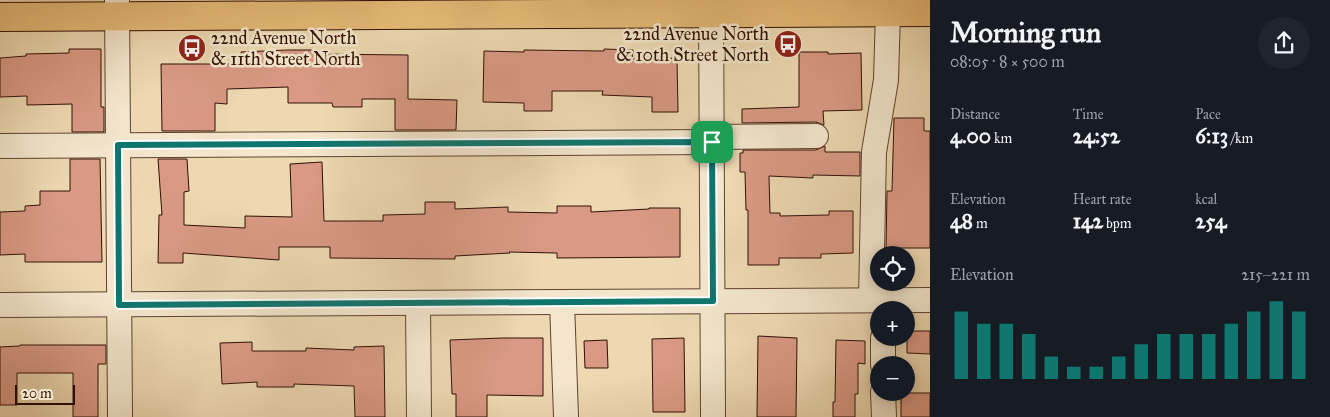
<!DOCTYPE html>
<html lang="en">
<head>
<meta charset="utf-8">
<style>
  body { margin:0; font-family:"IM FELL Great Primer",serif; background:#20242c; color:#f1f3f6; height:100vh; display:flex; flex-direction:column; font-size:19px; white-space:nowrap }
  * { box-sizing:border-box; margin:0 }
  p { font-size:16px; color:#9ea1a6 }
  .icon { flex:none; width:28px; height:28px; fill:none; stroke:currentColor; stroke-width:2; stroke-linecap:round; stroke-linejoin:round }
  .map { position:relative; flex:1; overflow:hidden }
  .side { display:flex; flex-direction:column; background:#171b24; width:400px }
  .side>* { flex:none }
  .tools { position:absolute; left:870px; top:246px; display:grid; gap:10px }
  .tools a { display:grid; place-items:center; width:45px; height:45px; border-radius:50%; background:#171b24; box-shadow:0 2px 12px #0003; font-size:25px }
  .scale { position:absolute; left:15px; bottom:12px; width:60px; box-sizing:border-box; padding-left:5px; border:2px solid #311004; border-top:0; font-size:14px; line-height:18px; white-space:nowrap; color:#311004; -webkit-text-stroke:4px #f3e6cc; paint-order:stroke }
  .pin { position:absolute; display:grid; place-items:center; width:42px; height:42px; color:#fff; margin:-21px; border-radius:10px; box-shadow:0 2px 8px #0006 }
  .round { display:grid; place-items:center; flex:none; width:52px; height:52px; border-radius:26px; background:#20242c }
  .overview { display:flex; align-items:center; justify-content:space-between; height:85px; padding:0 20px }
  h1 { font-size:28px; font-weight:700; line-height:38px }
  .metrics { display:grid; grid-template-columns:repeat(3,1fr); gap:8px; height:85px; padding:5px 20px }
  .metrics div { display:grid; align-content:center }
  .metrics b { font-size:21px; font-weight:700 }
  .metrics small { font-size:14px; font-weight:400 }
  .metrics p { font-size:14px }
  .chart { height:140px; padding:10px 20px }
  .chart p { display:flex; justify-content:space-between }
  .chart svg { width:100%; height:90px; margin-top:5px; stroke:#0f766e; stroke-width:6 }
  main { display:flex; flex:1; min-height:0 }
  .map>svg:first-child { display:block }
</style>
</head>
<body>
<main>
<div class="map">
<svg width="930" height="417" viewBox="0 0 930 417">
  <rect width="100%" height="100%" fill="#edd8b1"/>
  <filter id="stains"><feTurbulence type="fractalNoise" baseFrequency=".004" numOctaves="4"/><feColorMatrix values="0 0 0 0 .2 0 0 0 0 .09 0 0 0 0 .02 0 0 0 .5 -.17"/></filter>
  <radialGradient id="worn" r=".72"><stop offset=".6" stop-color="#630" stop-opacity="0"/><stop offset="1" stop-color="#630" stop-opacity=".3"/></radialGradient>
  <g fill="#d99984" stroke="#311004">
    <polygon points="69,49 101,49 101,107 104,107 104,132 72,132 72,104 27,105 27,96 0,97 0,58 26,56 26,54 69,53"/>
    <polygon points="604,49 633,50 632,59 677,58 678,112 652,112 652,97 602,95 603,91 552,91 552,111 524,111 524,103 483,102 484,51 524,52 524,50 604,51"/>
    <polygon points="288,50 315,50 315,54 408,55 408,99 457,100 456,130 395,130 395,99 362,99 362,107 333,107 332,103 288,103 288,87 227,89 227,104 215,103 215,131 162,131 161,64 242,64 241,52"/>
    <polygon points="799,52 828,52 828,54 861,53 862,110 823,111 824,125 816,122 742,123 742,109 799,107"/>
    <polygon points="894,118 924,118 924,131 930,131 930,248 886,248 887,191 892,191"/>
    <polygon points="825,146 825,152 860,152 860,176 813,175 813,178 769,176 770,213 780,213 780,216 829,215 829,211 853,211 853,253 821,254 821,258 779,258 779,265 748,265 748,210 746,210 745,172 740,172 740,153 743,153 743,150 816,150"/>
    <polygon points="70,159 100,159 102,262 25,262 25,254 0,255 0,212 25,211 25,206 40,205 40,191 70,191"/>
    <polygon points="158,159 187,159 189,191 184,192 184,225 245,228 245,216 292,217 290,164 322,162 324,221 383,221 383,215 425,214 425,202 455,202 455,209 508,207 508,212 557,213 557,206 591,206 591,212 649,209 649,208 680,208 680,257 557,258 557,253 509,252 510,253 455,256 455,259 330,258 330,247 279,247 279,260 183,253 183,263 158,263 159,215 162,215"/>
    <polygon points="907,331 930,331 930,354 907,353"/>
    <polygon points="758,336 797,338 796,417 757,417"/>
    <polygon points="502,338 543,338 543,396 487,395 487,417 456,417 456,394 452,394 450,340"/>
    <polygon points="684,338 685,412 653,412 652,339"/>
    <polygon points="607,340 608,368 585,368 584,341"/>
    <polygon points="836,340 865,341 865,364 858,363 858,394 855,394 855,417 833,417 833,402 835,402"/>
    <polygon points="252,342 252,351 306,351 306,348 354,350 354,347 384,346 385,417 355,417 354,386 294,384 294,387 257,387 257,382 222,384 220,343"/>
    <polygon points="20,345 106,345 106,364 98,364 98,417 73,417 73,373 17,373 17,405 0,405 0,347 20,346"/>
    <rect x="901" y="393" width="29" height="24"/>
  </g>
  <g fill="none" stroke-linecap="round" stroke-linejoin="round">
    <defs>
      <g id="minor">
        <polyline points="117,0 120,417"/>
        <polyline points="711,0 713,417"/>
        <polyline points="712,137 816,136"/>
        <polyline points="0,146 712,142"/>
        <polyline points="871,300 874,152 886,80 888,12"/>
        <polyline points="562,302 566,417"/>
        <polyline points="418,303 419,417"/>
        <polyline points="0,305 930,300"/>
        <polyline points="883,338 883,365"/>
        <polyline points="883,392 884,417"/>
      </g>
      <polyline id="major" points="0,17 930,12"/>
    </defs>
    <use href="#minor" stroke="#60422f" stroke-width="26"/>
    <use href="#major" stroke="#311004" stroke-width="30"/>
    <use href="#minor" stroke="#f3e6cc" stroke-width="24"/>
    <use href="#major" stroke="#e6bc78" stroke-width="28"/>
  </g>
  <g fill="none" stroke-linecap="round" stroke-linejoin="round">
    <defs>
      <polygon id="route" points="712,142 713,301 119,305 118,145"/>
    </defs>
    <use href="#route" stroke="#fff" stroke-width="10"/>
    <use href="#route" stroke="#0f766e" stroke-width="6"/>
  </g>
  <defs>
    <symbol id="bus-disc" viewBox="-11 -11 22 22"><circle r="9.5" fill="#8f2418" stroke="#f3e6cc"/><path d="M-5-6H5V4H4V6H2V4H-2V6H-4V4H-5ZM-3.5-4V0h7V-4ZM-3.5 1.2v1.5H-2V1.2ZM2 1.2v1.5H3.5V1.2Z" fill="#fff"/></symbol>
  </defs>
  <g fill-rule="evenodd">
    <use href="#bus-disc" x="772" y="28" width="32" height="32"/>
    <use href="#bus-disc" x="176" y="32" width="32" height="32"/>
  </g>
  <g text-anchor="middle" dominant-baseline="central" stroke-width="5" stroke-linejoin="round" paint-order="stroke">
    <g font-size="18" fill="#311004" stroke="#f3e6cc" text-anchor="end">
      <text x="769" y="34">22nd Avenue North<tspan x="769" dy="21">&amp; 10th Street North</tspan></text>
      <text x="211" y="38" text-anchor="start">22nd Avenue North<tspan x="211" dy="21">&amp; 11th Street North</tspan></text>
    </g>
  </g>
  <rect width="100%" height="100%" filter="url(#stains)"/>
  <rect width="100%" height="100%" fill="url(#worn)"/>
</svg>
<div class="tools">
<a><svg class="icon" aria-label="locate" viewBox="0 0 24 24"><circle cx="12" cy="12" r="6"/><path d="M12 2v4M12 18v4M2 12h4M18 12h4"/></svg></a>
<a>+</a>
<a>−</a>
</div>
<div class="scale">20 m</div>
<div class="pin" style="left:712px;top:142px;background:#1e9e55"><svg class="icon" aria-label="arrive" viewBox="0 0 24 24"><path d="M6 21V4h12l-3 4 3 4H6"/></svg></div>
</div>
<section class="side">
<div class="overview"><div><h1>Morning run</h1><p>08:05 · 8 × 500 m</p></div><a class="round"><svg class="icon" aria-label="share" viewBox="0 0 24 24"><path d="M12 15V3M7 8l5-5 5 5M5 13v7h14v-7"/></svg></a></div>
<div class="metrics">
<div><p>Distance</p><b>4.00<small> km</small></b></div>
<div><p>Time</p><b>24:52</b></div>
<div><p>Pace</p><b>6:13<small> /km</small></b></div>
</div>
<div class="metrics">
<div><p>Elevation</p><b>48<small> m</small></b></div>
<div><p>Heart rate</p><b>142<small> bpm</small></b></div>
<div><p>kcal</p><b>254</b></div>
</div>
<div class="chart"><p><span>Elevation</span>215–221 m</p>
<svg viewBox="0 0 160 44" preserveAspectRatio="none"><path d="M5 44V11M15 44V17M25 44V17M35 44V22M45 44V33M55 44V38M65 44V38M75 44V33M85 44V27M95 44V22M105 44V22M115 44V22M125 44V17M135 44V11M145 44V6M155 44V11"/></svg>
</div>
</section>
</main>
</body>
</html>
